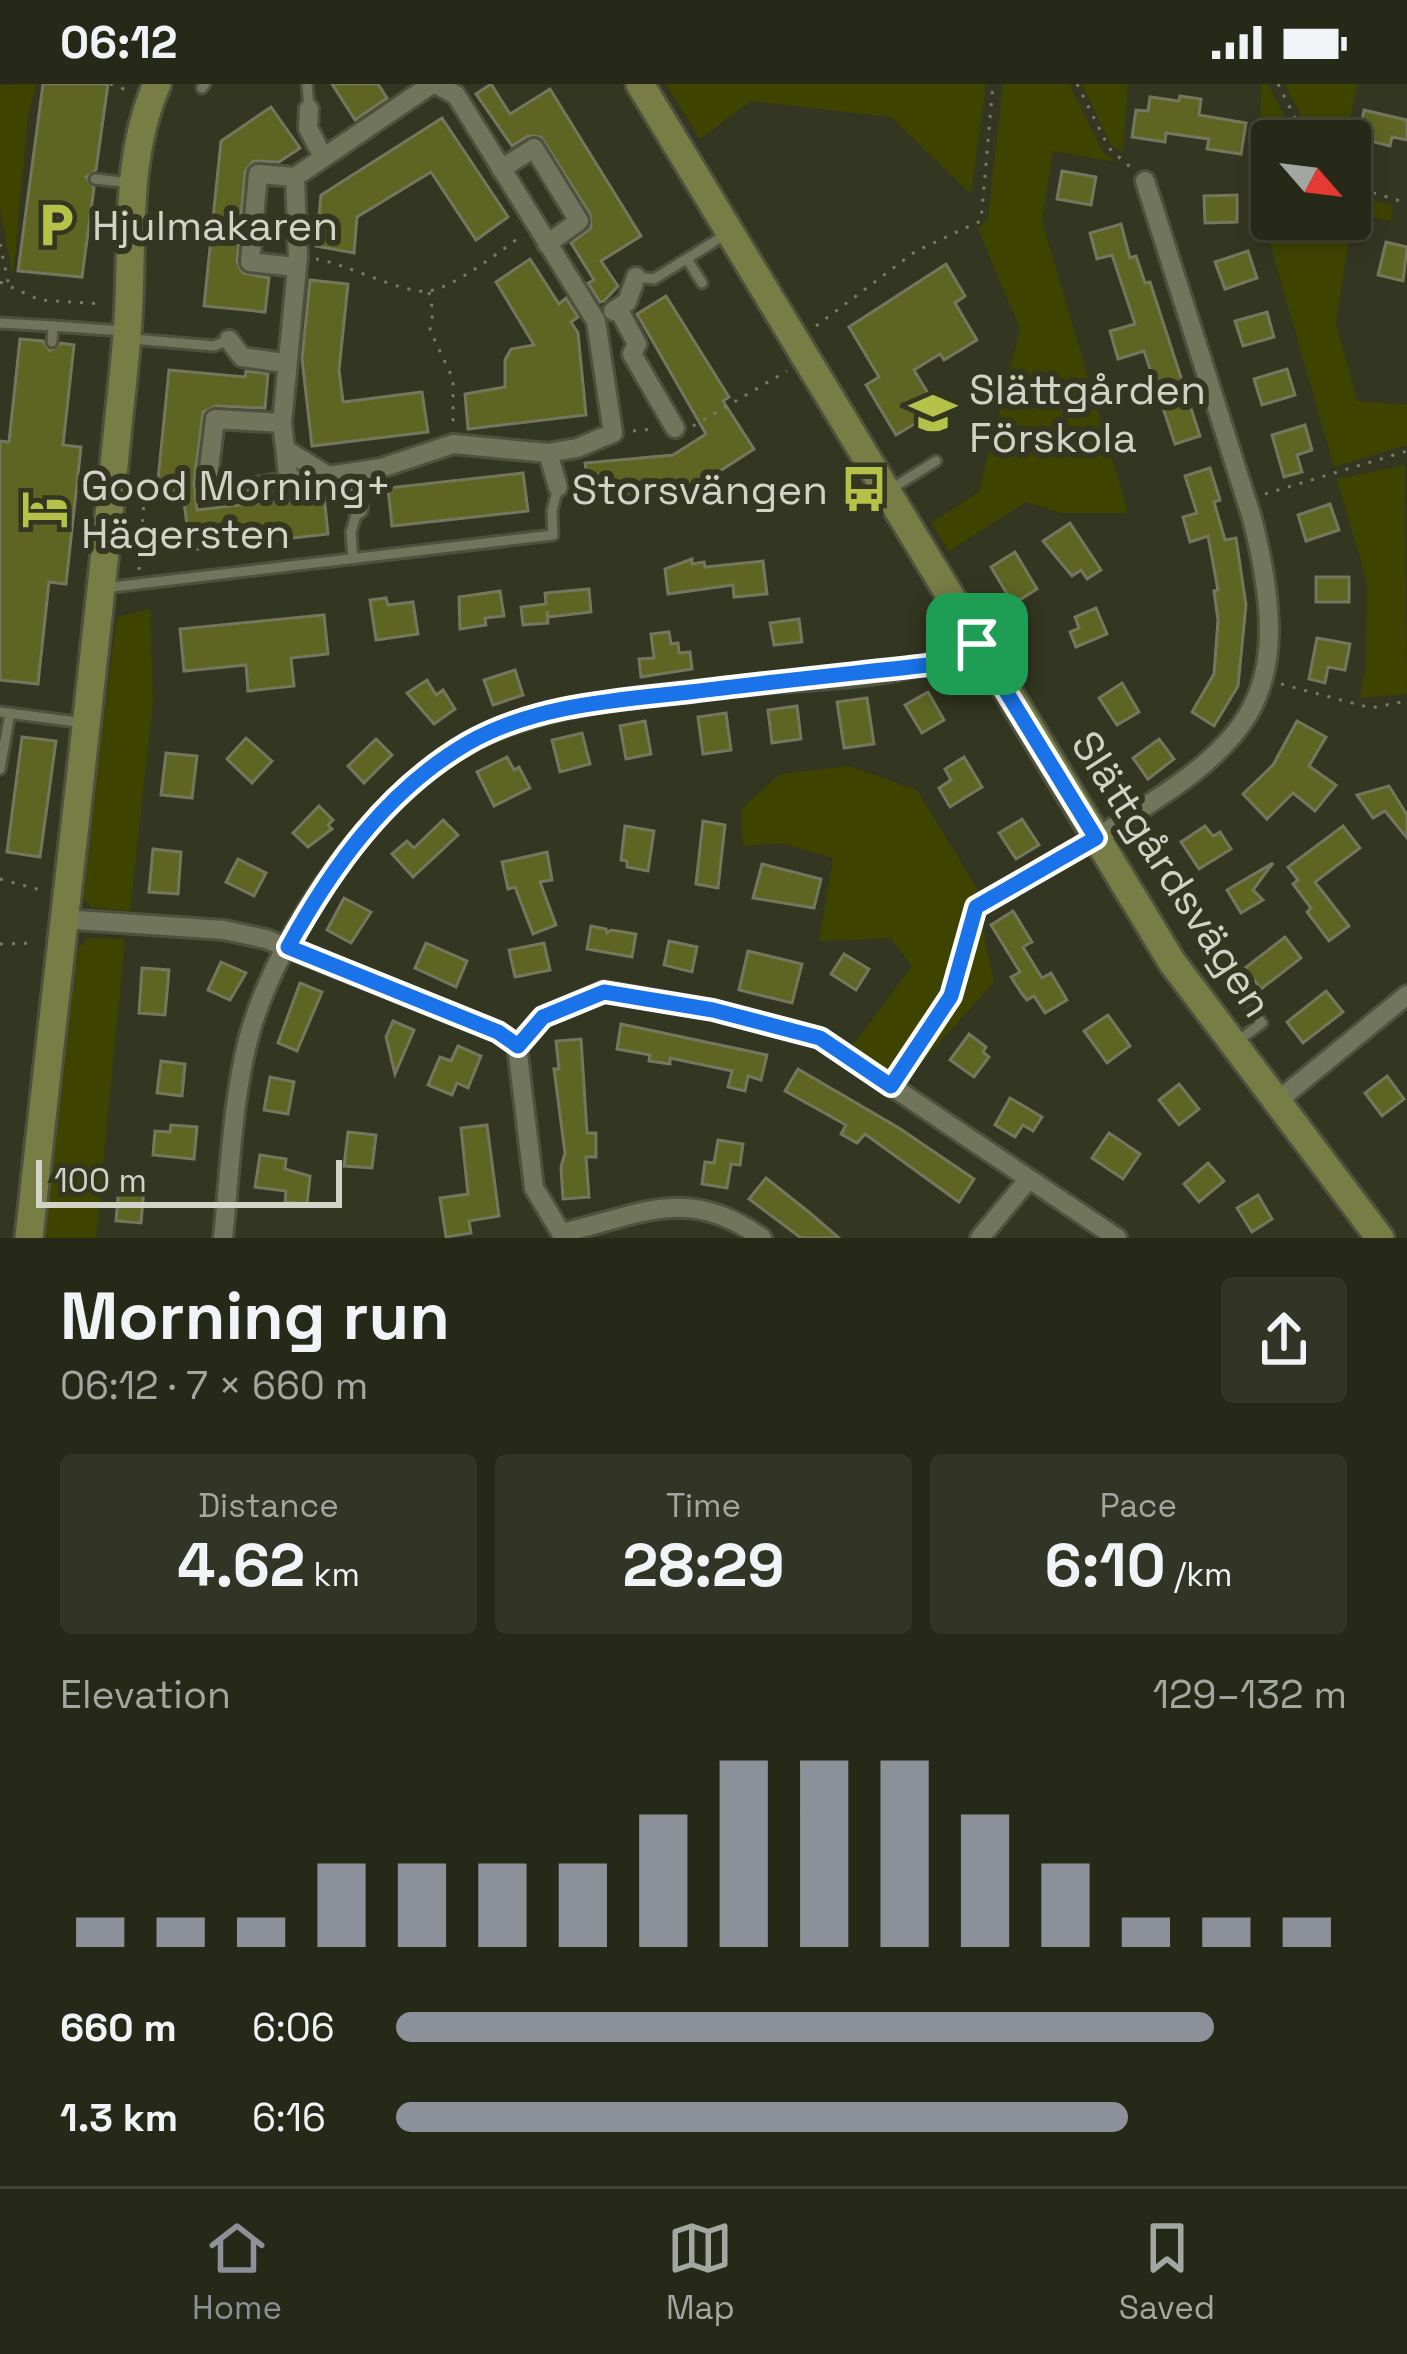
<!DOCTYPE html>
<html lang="en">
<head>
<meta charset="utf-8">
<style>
  body { margin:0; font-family:"Space Grotesk",sans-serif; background:#323425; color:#f1f3f6; height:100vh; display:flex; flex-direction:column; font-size:45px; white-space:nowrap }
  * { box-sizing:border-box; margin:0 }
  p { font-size:39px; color:#a4a6a2 }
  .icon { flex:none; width:66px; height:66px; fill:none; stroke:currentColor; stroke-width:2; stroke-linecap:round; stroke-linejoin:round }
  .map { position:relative; height:1154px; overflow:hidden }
  .side { display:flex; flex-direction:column; background:#262818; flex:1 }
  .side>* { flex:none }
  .needle { width:78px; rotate:118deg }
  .buttons { position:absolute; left:1251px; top:36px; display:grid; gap:24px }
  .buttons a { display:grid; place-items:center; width:120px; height:120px; border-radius:12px; background:#262818; box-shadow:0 6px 18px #0003,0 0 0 3px #424437; font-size:60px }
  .scale { position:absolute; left:36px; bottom:30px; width:306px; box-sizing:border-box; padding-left:12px; border:6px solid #d0d3c5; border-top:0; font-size:33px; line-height:42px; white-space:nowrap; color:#d0d3c5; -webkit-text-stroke:9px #333620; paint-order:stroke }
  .pin { position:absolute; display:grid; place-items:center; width:102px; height:102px; color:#fff; margin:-51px; border-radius:24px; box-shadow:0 6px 18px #0006 }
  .round { display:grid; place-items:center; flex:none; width:126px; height:126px; border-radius:12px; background:#323425 }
  .summary { display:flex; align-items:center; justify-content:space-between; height:204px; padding:0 60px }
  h1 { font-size:66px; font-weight:700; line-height:90px }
  .figures { display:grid; grid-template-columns:repeat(3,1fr); gap:18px; height:204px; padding:12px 60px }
  .figures div { display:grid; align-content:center; border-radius:12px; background:#323425; text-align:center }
  .figures b { font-size:60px; font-weight:700 }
  .figures small { font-size:33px; font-weight:400 }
  .figures p { font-size:33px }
  .chart { height:336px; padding:24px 60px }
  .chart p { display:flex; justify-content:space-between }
  .chart svg { width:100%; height:216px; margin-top:12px; stroke:#8c9099; stroke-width:6 }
  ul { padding:0 60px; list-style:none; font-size:39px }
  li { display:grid; grid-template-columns:192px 144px 1fr; align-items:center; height:90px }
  li i { height:30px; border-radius:15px; background:#8c9099 }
  .status { display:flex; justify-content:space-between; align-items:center; height:84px; padding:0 60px; background:#262818; direction:ltr }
  .status svg { height:33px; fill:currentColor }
  .dock { display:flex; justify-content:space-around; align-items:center; height:168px; border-top:3px solid #424437; background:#262818; font-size:33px; color:#a4a6a2 }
  .dock a { display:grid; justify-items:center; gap:6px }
  .dock .selected { color:#8c9099 }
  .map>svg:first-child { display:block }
</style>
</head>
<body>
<div class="status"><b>06:12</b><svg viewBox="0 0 49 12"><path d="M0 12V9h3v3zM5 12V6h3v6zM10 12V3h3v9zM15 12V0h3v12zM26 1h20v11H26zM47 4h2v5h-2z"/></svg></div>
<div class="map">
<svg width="1407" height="1154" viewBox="0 0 1407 1154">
  <rect width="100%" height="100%" fill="#333620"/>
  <g fill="#3e4400">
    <polygon points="36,0 28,32 13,192 0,125 0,1"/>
    <polygon points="666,0 986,0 971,110 891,33 751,17 700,55"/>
    <polygon points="1003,0 1069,0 1103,68 1116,78 1053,67 1042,137 1128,429 1062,429 1026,418 949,467 931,439 979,408 1020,245 978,145 988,135"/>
    <polygon points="1082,0 1128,0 1123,68 1111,61"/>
    <polygon points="1261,0 1268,0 1297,57 1272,57 1272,135 1350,135 1350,111 1392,121 1391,137 1353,130 1336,239 1357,317 1407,321 1407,361 1334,383 1259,121"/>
    <polygon points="1285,0 1358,0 1345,57 1314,57"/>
    <polygon points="1405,381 1407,610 1360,614 1366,582 1367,498 1337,395"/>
    <polygon points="150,525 153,618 130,827 91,823 80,809 117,533"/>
    <polygon points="850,682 917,706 988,823 982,842 994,898 903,999 851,964 912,882 890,854 819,857 833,774 780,759 743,762 741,725 780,690"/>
    <polygon points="88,854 125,855 96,1154 39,1154 73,871"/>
  </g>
  <g fill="#5e6522" stroke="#73775e" stroke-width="3">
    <polygon points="43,0 108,0 96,86 86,93 94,104 82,193 18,187"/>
    <polygon points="332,0 378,0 387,14 355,36"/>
    <polygon points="491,0 510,30 550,5 641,152 601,177 618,202 604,217 600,218 588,199 594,196 571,159 591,144 590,130 541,53 528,52 512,62 476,10"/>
    <polygon points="1180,12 1201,15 1199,31 1246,39 1241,70 1207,65 1209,55 1166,49 1165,58 1132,53 1136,26 1148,27 1150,13 1179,17"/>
    <polygon points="271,23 300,64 279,78 253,77 245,88 237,178 243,189 269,194 265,228 204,222 221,57"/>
    <polygon points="1364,26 1407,36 1407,56 1392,53 1390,62 1358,54"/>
    <polygon points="442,34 508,133 476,156 431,88 357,133 354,169 316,162 321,111"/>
    <polygon points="1062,87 1096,93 1091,121 1057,115"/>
    <polygon points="1237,111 1237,138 1205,139 1204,112"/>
    <polygon points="1121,140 1130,174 1136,172 1145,199 1150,198 1200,352 1175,360 1144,267 1118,275 1110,247 1135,240 1112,171 1097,175 1090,149"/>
    <polygon points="1386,158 1407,163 1403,197 1378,191"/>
    <polygon points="1248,167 1257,194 1225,205 1215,178"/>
    <polygon points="530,175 559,220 566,214 578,233 571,238 578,249 586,331 468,345 465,310 505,303 505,276 511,265 534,261 496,198"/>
    <polygon points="946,180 965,212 955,219 977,256 944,276 940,270 914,286 938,326 896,351 866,301 879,293 849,243"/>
    <polygon points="310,196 348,200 339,286 343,318 422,308 428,348 312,362 302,275"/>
    <polygon points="666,212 729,313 723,317 754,365 689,407 591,419 585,379 673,371 706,350 637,230"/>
    <polygon points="1267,228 1274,253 1243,262 1235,237"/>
    <polygon points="20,255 43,257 50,267 61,259 74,261 63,361 81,363 66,500 49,498 38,600 0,596 0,357 9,358"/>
    <polygon points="1287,285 1295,311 1262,321 1254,295"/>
    <polygon points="169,286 245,293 246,287 268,290 265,324 216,322 203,328 194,399 197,426 324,411 328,450 190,466 183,409 157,406"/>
    <polygon points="1305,341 1312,366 1297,371 1302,388 1284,393 1272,351"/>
    <polygon points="1210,384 1220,416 1214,418 1225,456 1236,454 1246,521 1238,602 1214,642 1192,628 1214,590 1218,536 1214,507 1218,506 1208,452 1190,458 1183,433 1197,429 1185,392"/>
    <polygon points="523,389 528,427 392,442 388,404"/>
    <polygon points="1330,420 1339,446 1306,457 1298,431"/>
    <polygon points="1070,439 1101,486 1087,495 1081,486 1072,492 1043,457"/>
    <polygon points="1015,468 1037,505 1013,520 991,483"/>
    <polygon points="692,475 692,480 704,478 705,483 763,477 767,510 734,513 733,501 668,510 665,485"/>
    <rect x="1316" y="493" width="33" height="25"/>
    <polygon points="589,505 591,528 548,533 547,527 548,539 523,541 521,523 546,520 545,509"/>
    <polygon points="500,507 504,532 485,534 486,541 460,545 459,513"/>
    <polygon points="386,514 388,521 413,518 418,550 376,556 370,516"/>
    <polygon points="1096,524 1107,550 1076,563 1070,548 1079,544 1075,533"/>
    <polygon points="324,531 328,570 291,574 294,602 248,607 246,581 184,587 180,545"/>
    <polygon points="799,535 802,558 774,561 770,539"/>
    <polygon points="669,548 671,560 678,559 679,569 690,568 692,585 641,593 639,575 654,574 651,550"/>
    <polygon points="1317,554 1350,560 1345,586 1328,583 1325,599 1309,595"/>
    <polygon points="515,586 523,611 493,621 484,596"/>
    <polygon points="427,596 436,611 443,606 455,625 434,640 407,609"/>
    <polygon points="1122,599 1139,628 1117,641 1099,614"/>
    <polygon points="928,608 944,636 922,649 905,621"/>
    <polygon points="867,614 874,660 844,664 837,618"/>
    <polygon points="797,622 801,655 772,659 768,626"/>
    <polygon points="726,629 731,666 703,670 698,633"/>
    <polygon points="645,637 651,670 626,675 620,642"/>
    <polygon points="1297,637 1326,653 1309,682 1336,701 1315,727 1293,709 1267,735 1243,710 1273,681"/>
    <polygon points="582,649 590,680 560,688 552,656"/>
    <polygon points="22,653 56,657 40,773 7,768"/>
    <polygon points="246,654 272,677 252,699 227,675"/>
    <polygon points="376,655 392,671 364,699 348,682"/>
    <polygon points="1159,655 1174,675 1148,695 1133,674"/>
    <polygon points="166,669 197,672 192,714 161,711"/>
    <polygon points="507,673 514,686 519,683 530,704 494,722 477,688"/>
    <polygon points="964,673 982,703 950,723 939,704 951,696 945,685"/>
    <polygon points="1389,702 1407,731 1407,754 1385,727 1373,734 1357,711"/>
    <polygon points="319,722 333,736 328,741 332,745 308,763 293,749"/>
    <polygon points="1022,735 1039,761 1016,775 999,749"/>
    <polygon points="443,736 458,751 413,793 392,770 407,757 414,764"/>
    <polygon points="703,737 725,741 718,804 696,800"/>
    <polygon points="625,742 654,747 648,787 627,783 627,777 621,776"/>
    <polygon points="1205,742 1213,752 1220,748 1231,765 1199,785 1181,758"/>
    <polygon points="1343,742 1360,764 1315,798 1349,842 1329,857 1307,828 1311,824 1293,800 1298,796 1288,783"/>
    <polygon points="153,765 181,768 178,810 149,808"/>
    <polygon points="547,768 552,796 540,798 556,841 533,850 515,803 508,805 502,778"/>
    <polygon points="238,775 266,789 254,812 226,798"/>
    <polygon points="1273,779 1253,806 1263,816 1241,829 1227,806"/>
    <polygon points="762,780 821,795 814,824 753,814"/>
    <polygon points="344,814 371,828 351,859 327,846"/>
    <polygon points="1013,827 1032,858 1023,863 1042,894 1051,889 1067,916 1045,929 1034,912 1027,916 1022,910 1011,893 1020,888 991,841"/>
    <polygon points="591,842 606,845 607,849 611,846 636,850 632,873 587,865"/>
    <polygon points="1285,853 1301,874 1261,905 1245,884"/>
    <polygon points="669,857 697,863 692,888 664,881"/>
    <polygon points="426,859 467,877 456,903 415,884"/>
    <polygon points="544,859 550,886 515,893 509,866"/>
    <polygon points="748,867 802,880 792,919 739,906"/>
    <polygon points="844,870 869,885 856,906 831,890"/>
    <polygon points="221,878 246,889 230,916 208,906"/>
    <polygon points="142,884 169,886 165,931 139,929"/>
    <polygon points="300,899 322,908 297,967 278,959"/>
    <polygon points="1326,907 1343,928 1303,959 1287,938"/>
    <polygon points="1108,931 1130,962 1107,979 1084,947"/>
    <polygon points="393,937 414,946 395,990 386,953"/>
    <polygon points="621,940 767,971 761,996 748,992 745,1007 728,1003 732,987 670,974 670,980 649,977 650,971 617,965"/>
    <polygon points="969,950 986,963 983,968 989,973 974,993 950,976"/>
    <polygon points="581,955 587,1049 596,1049 596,1073 586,1073 589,1113 563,1115 561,1083 565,1069 554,985 559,985 556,957"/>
    <polygon points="458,962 481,972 468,1004 457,999 452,1011 428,1001 440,973 451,977"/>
    <polygon points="161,977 185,980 182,1012 157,1009"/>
    <polygon points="798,985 899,1044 974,1095 959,1118 865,1050 857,1059 841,1050 846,1041 785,1007"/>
    <polygon points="1387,992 1404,1015 1382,1032 1365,1009"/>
    <polygon points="270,993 294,998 288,1030 264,1026"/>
    <polygon points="1179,1000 1199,1025 1179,1041 1159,1016"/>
    <polygon points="1010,1014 1042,1033 1033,1047 1023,1041 1015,1053 995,1041"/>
    <polygon points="171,1041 197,1043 194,1075 153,1071 155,1047 170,1048"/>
    <polygon points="487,1041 499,1132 469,1137 471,1149 446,1153 440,1114 468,1110 461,1044"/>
    <polygon points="348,1048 376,1051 372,1084 344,1082"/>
    <polygon points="1109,1049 1140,1070 1123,1095 1092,1074"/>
    <polygon points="718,1056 743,1060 740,1081 731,1080 727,1104 702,1100 705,1078 714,1079"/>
    <polygon points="260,1071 286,1075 285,1085 310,1092 307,1120 285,1118 286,1107 255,1103"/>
    <polygon points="1208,1079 1224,1097 1199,1118 1184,1100"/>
    <polygon points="766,1094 810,1129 839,1154 801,1154 749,1115"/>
    <polygon points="119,1102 144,1105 141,1139 116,1137"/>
    <polygon points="1258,1111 1272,1135 1252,1148 1237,1124"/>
  </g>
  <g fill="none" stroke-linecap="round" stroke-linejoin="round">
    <defs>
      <g id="lane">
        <polyline points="307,0 309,24"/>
        <polyline points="202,4 205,0"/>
        <polyline points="95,95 131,99"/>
        <polyline points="687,175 702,199"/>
        <polyline points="636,193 654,195 725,151"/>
        <polyline points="0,239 53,242"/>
        <polyline points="133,255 214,262 228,256"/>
        <polyline points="52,258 53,242 122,247"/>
        <polyline points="891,405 936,377"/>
        <polyline points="353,475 351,448 358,425"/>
        <polyline points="104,504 553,451 552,427 558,403"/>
        <polyline points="0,628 84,639"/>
        <polyline points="0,685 10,629"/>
        <polyline points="1239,956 1262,939 1249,923"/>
      </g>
      <g id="street">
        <polyline points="432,0 295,93 298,173 282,339 289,398 381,384 453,360 548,369 577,364 613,349 596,237 456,11 436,0"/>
        <polyline points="309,25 308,44 323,73"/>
        <polyline points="501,85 534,64 579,137 547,160"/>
        <polyline points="295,93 258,90 250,178 296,183"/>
        <polyline points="618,224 637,260 632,270 675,344"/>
        <polyline points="613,227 627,218 636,193"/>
        <polyline points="229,256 242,273 284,279"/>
        <polyline points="282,339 215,335 207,401 211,409 289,398"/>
        <polyline points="286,366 328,392"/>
        <polyline points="548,369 558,403"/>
        <polyline points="344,390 345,404 358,425"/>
        <path d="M1096,754c150,-94 204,-130 156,-320l-107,-337"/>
        <polyline points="62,835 224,846 266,855 498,948 517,962 543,933 604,907 713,926 820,954 1117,1154"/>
        <polyline points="517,962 534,1104 564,1154"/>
        <polyline points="1275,1019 1407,911"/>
        <path d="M562,1149c81,-19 126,-48 200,5"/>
        <path d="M223,1154c7,-65 9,-134 25,-198 28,-108 136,-262 241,-307 75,-32 159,-37 240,-46 80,-9 176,-4 248,-43"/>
        <polyline points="980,1154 1027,1097"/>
      </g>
      <g id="secondary">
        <polyline points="640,0 1172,878 1380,1154"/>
        <path d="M29,1154c29,-274 63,-547 90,-822 4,-39 9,-78 10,-117 3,-73 -2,-147 28,-215"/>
      </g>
    </defs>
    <use href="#lane" stroke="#4e513d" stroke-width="15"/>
    <use href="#street" stroke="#4e513d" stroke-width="24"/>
    <use href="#secondary" stroke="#4e513d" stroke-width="33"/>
    <g stroke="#787b69" stroke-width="3" stroke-dasharray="3 9" stroke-linecap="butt">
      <polyline points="110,0 126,6"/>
      <polyline points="1077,0 1109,64 1130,83"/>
      <polyline points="1278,0 1307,57"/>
      <polyline points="1350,102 1407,119"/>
      <polyline points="0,160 9,202"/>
      <path d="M316,175c32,5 86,35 112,32 24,-2 71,-39 92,-54"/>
      <polyline points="0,198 40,216 102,220"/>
      <polyline points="429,208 433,228 430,246 453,295 453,341"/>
      <polyline points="816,242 916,167 981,137 993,0"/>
      <polyline points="693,342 787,287"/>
      <polyline points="633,347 653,345"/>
      <polyline points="1265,410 1407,367"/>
      <polyline points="139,486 144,417 192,412"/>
      <polyline points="1281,600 1371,624 1407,617"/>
      <polyline points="0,795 44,807"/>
      <polyline points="0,860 34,859"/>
      <polyline points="904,983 951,912 977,822 1073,765"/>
    </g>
    <use href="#lane" stroke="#71755c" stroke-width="9"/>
    <use href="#street" stroke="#71755c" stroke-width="18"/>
    <use href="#secondary" stroke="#777d45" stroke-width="27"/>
  </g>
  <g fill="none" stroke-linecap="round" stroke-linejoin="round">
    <defs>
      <path id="route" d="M977,560l119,194 -120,69 -25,89 -60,90 -71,-48 -107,-28 -109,-18 -61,25 -25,29 -20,-14 -210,-85c44,-80 99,-157 180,-204 66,-38 149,-43 222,-51 79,-10 158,-18 238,-27z"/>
    </defs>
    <use href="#route" stroke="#fff" stroke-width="24"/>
    <use href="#route" stroke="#1a73e8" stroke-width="15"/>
  </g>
  <defs>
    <symbol id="parking-bare" viewBox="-9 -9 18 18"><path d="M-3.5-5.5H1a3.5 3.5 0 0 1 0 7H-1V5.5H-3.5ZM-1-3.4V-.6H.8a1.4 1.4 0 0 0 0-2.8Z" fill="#b5c249" stroke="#333620" stroke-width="2.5" paint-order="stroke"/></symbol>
    <symbol id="school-bare" viewBox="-9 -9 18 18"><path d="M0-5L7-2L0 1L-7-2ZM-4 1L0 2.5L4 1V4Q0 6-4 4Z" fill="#b5c249" stroke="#333620" stroke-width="2.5" paint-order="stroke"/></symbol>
    <symbol id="bus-bare" viewBox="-9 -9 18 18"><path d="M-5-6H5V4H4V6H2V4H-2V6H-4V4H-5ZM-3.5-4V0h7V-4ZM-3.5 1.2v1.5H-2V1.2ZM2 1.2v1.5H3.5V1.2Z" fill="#b5c249" stroke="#333620" stroke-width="2.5" paint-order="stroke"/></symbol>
    <symbol id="hotel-bare" viewBox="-9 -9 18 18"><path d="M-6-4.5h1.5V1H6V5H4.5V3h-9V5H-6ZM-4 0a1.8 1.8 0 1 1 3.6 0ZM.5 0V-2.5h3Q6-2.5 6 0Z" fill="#b5c249" stroke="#333620" stroke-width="2.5" paint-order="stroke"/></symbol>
  </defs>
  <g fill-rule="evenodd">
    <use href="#parking-bare" x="23" y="108" width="66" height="66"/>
    <use href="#school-bare" x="900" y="296" width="66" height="66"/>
    <use href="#bus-bare" x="831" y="372" width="66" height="66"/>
    <use href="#hotel-bare" x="12" y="392" width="66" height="66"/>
  </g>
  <g text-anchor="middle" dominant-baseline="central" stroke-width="12" stroke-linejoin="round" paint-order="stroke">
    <g font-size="42" fill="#d0d3c5" stroke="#333620" text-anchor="start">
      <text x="92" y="141">Hjulmakaren</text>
      <text x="969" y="305">Slättgården<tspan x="969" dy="48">Förskola</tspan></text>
      <text x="81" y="401">Good Morning+<tspan x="81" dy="48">Hägersten</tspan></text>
      <text x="828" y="405" text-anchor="end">Storsvängen</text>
    </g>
    <g font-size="42" fill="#d0d3c5" stroke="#333620">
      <text transform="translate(1172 790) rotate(57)">Slättgårdsvägen</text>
    </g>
  </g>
</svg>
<div class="buttons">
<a><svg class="needle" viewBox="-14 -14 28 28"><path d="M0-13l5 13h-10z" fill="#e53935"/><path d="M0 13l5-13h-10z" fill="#a4a6a2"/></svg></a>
</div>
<div class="scale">100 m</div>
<div class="pin" style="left:977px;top:560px;background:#1e9e55"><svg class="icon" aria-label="arrive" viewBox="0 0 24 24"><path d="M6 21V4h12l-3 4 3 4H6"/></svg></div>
</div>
<section class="side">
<div class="summary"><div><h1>Morning run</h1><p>06:12 · 7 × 660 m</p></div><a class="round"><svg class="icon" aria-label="share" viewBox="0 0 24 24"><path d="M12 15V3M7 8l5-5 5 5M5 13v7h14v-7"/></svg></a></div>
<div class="figures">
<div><p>Distance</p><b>4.62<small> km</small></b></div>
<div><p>Time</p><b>28:29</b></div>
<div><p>Pace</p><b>6:10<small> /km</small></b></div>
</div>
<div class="chart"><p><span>Elevation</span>129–132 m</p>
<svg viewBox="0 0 160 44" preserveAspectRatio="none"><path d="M5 44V38M15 44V38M25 44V38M35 44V27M45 44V27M55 44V27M65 44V27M75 44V17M85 44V6M95 44V6M105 44V6M115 44V17M125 44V27M135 44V38M145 44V38M155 44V38"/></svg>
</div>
<ul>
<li><b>660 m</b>6:06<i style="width:86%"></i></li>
<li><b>1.3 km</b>6:16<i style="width:77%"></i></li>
</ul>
</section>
<nav class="dock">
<a class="selected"><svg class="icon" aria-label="home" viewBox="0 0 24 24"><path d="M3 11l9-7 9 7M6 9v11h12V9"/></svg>Home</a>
<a><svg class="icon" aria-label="map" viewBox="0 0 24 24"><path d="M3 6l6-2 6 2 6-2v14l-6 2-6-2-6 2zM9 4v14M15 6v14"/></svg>Map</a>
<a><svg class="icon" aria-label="saved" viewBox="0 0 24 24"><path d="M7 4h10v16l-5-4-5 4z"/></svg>Saved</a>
</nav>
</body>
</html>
